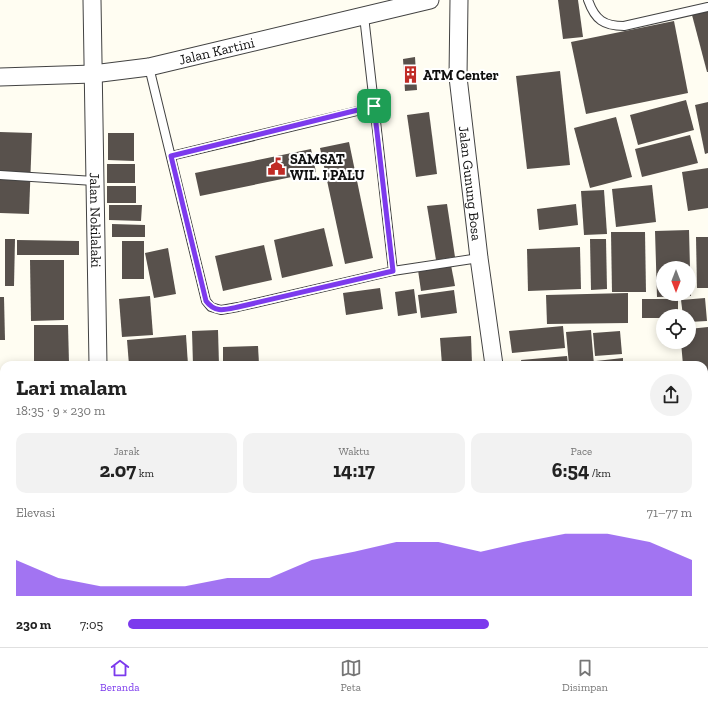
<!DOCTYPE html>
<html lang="id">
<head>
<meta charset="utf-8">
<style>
  body { margin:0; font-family:"Zilla Slab",serif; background:#f2f2f2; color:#222; height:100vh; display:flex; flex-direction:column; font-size:15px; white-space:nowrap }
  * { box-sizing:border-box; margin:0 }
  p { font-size:13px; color:#767676 }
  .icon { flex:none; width:22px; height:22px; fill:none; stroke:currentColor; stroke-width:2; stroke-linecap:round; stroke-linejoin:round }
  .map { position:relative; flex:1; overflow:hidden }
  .sheet { position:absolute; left:0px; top:361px; width:708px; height:286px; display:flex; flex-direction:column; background:#fff; border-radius:12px 12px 0 0; box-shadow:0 2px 10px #0003 }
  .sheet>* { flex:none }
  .needle { width:26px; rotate:180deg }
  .fabs { position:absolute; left:656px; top:261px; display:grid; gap:8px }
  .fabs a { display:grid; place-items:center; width:40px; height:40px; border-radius:50%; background:#fff; box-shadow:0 2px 10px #0003; font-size:20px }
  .pin { position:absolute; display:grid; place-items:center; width:34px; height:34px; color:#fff; margin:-17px; border-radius:8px; box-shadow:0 2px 6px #0006 }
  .round { display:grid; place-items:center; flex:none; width:42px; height:42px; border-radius:21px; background:#f2f2f2 }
  .overview { display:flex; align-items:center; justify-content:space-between; height:68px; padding:0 16px }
  h1 { font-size:22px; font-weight:700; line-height:30px }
  .figures { display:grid; grid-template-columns:repeat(3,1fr); gap:6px; height:68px; padding:4px 16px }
  .figures div { display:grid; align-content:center; border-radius:10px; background:#f2f2f2; text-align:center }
  .figures b { font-size:20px; font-weight:700 }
  .figures small { font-size:11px; font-weight:400 }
  .figures p { font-size:11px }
  .chart { height:112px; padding:8px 16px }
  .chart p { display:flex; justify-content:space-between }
  .chart svg { width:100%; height:72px; margin-top:4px; fill:#7c3aed; opacity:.7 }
  ul { padding:0 16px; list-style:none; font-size:13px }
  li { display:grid; grid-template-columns:64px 48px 1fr; align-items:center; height:30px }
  li i { height:10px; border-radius:5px; background:#7c3aed }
  .tabs { display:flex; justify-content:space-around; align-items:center; height:56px; border-top:1px solid #e0e0e0; background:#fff; font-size:11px; color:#767676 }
  .tabs a { display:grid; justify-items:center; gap:2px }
  .tabs .current { color:#7c3aed }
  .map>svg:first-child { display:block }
</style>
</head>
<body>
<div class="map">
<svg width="708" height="647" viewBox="0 0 708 647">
  <rect width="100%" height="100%" fill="#fffdf2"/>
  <g fill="#58514c">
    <polygon points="558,0 578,0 583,37 563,39"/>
    <polygon points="708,11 708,72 707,72 692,15"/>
    <polygon points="674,21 688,93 586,114 571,42"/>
    <polygon points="415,57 417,90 405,91 403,59"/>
    <polygon points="560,71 570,165 527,169 516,76"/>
    <polygon points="686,100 694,130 638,145 630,115"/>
    <polygon points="708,102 708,153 705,154 695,105"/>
    <polygon points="429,112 437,174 416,177 407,115"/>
    <polygon points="616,117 632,177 590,188 574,128"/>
    <polygon points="0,132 32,133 29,214 0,213"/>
    <polygon points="108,133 134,133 134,161 108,160"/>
    <polygon points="690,135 698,163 642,177 635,149"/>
    <polygon points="349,142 373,258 345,264 320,148"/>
    <polygon points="311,149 316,172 200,196 195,173"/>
    <rect x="107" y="164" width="28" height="19"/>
    <polygon points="708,168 708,208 688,211 682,172"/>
    <polygon points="652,185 656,222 616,227 612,189"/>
    <rect x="107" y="186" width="29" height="17"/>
    <polygon points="604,190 607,234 584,235 581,191"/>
    <polygon points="447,204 455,257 436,260 427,206"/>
    <polygon points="576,204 578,225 539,230 537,209"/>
    <polygon points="109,205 142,205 141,221 109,220"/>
    <polygon points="112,224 145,225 145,237 112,237"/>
    <polygon points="324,228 333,266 282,278 274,240"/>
    <polygon points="689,230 690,268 663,268 663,294 689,294 689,280 690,280 691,296 657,297 655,231"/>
    <polygon points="611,232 645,232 646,292 612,292"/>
    <polygon points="696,237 708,237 708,288 697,288"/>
    <polygon points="5,239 15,239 14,286 5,286"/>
    <polygon points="590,239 606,239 607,289 591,290"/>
    <polygon points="17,240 79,241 79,255 17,255"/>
    <rect x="122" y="241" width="22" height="38"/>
    <polygon points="264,245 272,280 223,291 215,256"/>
    <polygon points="580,247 581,289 528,291 527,249"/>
    <polygon points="168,248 176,294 154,298 145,253"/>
    <polygon points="30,260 64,260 64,320 31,321"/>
    <polygon points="451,265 455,286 421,291 418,270"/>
    <polygon points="380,288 383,309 346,315 343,293"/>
    <polygon points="414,289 417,313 398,316 395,292"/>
    <polygon points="454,290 457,313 421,318 418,295"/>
    <polygon points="628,293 628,323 547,324 546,295"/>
    <polygon points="150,296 153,335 122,337 119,299"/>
    <polygon points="0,297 4,297 5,340 0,340"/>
    <polygon points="705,298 707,321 689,322 689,316 683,316 681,300"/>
    <polygon points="642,299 678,299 678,316 663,316 663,318 642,318"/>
    <polygon points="34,325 68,325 69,363 34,363"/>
    <polygon points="563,326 565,348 512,353 509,331"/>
    <polygon points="708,327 708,374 704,374 704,365 683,365 681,342 689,342 689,329"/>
    <polygon points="218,330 219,365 193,365 192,331"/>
    <polygon points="591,330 594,365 569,365 566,332"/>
    <polygon points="620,331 622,354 595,356 593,333"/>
    <polygon points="186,335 188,365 129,365 127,340"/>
    <polygon points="471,336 472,364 442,365 440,338"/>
    <polygon points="258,346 259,364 223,365 223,347"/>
    <polygon points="567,356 568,365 522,365 521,360"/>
    <polygon points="623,358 623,365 596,365 596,361"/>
    <rect x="0" y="379" width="4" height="45"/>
    <polygon points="708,380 708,407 704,408 704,381"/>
    <polygon points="0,433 4,433 4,467 0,468"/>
    <rect x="704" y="459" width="4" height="41"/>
    <rect x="704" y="530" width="4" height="29"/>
    <polygon points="207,643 310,643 311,647 208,647"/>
    <rect x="350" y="643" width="23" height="4"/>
    <rect x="560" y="643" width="80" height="4"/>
  </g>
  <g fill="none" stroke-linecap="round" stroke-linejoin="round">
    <defs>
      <g id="lane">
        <path d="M588,0c7,20 16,26 36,26l84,-19"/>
        <polyline points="149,67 206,301 211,307 221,310 238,307 393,271 364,16"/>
        <polyline points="171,156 374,107"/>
        <polyline points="0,175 94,181"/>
        <polyline points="393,271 479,258"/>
      </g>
      <g id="street">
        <path id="s1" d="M92,0l6,365"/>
        <path id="s2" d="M459,0l-1,77 21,181 15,107"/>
        <path id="s3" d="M0,77l93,-3 56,-7 281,-67"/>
        <polyline points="704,436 708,436"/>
        <polyline points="107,643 107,647"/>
        <polyline points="525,643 525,647"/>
      </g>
    </defs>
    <use href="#lane" stroke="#424242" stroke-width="10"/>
    <use href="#street" stroke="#424242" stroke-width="19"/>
    <use href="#lane" stroke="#fff" stroke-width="8"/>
    <use href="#street" stroke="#fff" stroke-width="17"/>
  </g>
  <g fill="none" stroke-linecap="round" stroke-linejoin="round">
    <defs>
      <path id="route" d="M374,106l19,165 -155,36c-14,3 -23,6 -32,-6l-35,-145z"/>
    </defs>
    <use href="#route" stroke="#fff" stroke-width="8"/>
    <use href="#route" stroke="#7c3aed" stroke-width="5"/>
  </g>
  <defs>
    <symbol id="building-bare" viewBox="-9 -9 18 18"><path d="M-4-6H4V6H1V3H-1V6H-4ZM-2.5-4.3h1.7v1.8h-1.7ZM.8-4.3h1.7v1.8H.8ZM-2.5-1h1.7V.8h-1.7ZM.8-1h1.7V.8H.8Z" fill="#c02c26" stroke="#fff" stroke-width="2.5" paint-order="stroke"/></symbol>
    <symbol id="civic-bare" viewBox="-9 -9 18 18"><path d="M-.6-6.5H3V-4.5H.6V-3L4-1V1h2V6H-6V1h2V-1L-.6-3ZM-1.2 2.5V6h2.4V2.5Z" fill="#c02c26" stroke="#fff" stroke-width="2.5" paint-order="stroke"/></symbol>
  </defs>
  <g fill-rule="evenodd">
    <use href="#building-bare" x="398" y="62" width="25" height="25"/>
    <use href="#civic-bare" x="264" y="154" width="25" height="25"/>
  </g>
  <g text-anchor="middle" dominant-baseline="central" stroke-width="4" stroke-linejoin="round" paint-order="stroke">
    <g font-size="14" fill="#0f0f0f" stroke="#fff">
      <text stroke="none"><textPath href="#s3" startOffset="219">Jalan Kartini</textPath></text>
      <text stroke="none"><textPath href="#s2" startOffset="184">Jalan Gunung Bosa</textPath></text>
      <text stroke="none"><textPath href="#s1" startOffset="220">Jalan Nokilalaki</textPath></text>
    </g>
    <g font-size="14" font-weight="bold" fill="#0f0f0f" stroke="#fff" text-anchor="start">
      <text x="423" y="75">ATM Center</text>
      <text x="290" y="159">SAMSAT<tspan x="290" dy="16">WIL. I PALU</tspan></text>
    </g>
  </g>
</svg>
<div class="fabs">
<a><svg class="needle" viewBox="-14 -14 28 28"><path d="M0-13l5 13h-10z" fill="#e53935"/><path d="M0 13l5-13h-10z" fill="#767676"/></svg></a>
<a><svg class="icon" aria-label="locate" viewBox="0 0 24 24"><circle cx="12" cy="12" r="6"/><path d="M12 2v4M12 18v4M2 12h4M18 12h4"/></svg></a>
</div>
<div class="pin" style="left:374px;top:106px;background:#1e9e55"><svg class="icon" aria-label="arrive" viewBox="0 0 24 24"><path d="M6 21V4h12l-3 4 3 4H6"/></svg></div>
<section class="sheet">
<div class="overview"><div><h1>Lari malam</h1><p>18:35 · 9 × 230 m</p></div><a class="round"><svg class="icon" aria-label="share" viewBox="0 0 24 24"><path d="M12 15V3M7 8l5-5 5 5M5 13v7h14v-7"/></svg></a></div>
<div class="figures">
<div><p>Jarak</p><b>2.07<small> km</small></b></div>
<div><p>Waktu</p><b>14:17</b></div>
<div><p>Pace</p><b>6:54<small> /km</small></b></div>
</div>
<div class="chart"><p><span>Elevasi</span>71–77 m</p>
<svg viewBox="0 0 160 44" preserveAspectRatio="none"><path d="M0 44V22L10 33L20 38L30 38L40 38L50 33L60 33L70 22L80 17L90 11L100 11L110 17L120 11L130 6L140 6L150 11L160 22V44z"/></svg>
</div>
<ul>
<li><b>230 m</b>7:05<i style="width:64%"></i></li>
</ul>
</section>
</div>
<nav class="tabs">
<a class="current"><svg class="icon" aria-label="home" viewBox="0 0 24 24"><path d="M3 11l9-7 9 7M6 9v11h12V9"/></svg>Beranda</a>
<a><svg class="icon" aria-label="map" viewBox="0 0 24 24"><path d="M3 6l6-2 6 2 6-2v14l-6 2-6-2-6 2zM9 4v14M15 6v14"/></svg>Peta</a>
<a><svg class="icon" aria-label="saved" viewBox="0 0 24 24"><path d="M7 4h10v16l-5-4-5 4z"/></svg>Disimpan</a>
</nav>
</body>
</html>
